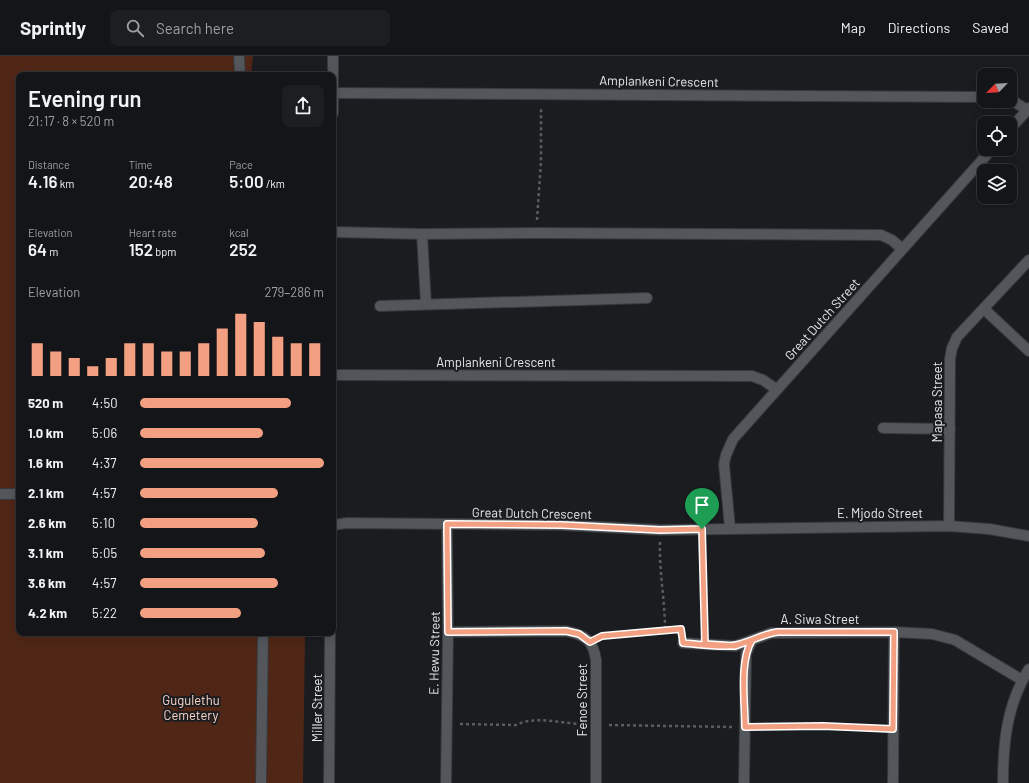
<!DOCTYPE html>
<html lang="en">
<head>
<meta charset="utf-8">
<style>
  body { margin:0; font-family:Barlow,sans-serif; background:#1d1e21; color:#f1f3f6; height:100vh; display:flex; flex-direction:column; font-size:15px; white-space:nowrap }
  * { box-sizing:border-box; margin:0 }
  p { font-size:13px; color:#9d9fa2 }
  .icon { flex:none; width:22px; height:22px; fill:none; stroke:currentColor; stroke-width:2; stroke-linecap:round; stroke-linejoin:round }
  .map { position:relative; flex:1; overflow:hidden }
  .sheet { position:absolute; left:16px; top:16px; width:320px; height:564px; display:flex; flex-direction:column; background:#141518; border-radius:8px; box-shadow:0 2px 10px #0003,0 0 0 1px #333437 }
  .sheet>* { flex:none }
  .needle { width:26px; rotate:245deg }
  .buttons { position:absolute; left:977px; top:12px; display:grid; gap:8px }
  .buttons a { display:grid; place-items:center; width:40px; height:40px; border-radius:8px; background:#141518; box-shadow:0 2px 10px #0003,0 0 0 1px #333437; font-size:20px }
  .pin { position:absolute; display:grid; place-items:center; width:34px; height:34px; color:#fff; margin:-41px -17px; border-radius:50% 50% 50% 0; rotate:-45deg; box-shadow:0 0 4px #0007 }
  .pin .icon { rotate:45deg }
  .round { display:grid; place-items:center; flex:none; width:42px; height:42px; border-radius:8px; background:#1d1e21 }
  .summary { display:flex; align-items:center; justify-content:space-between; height:68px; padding:0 12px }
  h1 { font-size:22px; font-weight:600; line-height:30px }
  .metrics { display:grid; grid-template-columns:repeat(3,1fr); gap:6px; height:68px; padding:4px 12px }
  .metrics div { display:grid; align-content:center }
  .metrics b { font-size:17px; font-weight:600 }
  .metrics small { font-size:11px; font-weight:400 }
  .metrics p { font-size:11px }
  .chart { height:112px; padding:8px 12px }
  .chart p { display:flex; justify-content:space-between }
  .chart svg { width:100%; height:72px; margin-top:4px; stroke:#f2a081; stroke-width:6 }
  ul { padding:0 12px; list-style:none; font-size:13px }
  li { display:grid; grid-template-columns:64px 48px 1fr; align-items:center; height:30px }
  li i { height:10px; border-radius:5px; background:#f2a081 }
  header { display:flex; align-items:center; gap:24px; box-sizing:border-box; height:56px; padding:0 20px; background:#141518; border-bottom:1px solid #333437 }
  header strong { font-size:19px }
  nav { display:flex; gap:22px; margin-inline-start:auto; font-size:14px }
  .search { width:280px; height:36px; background:#1d1e21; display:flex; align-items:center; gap:10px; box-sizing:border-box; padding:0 14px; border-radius:8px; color:#9d9fa2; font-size:15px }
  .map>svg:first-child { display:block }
</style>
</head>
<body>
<header>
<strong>Sprintly</strong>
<div class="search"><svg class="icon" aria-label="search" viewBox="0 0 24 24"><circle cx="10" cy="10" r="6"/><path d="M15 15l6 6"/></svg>Search here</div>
<nav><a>Map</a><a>Directions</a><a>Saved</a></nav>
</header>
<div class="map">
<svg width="1029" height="727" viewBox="0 0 1029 727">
  <rect width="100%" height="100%" fill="#1a1c20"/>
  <polygon fill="#502717" points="0,0 253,0 251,19 19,19 19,577 305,577 303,727 0,727"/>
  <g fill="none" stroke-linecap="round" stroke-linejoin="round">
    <defs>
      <g id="minor">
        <polyline points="239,0 240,19"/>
        <polyline points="333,0 333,57"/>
        <polyline points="333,37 984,41"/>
        <polyline points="1010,43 1027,54"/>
        <polyline points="1010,73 1029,52"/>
        <polyline points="333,176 422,178 537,177 881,179 892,184 902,193"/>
        <polyline points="422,178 426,248"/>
        <polyline points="380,250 647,242"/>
        <polyline points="984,253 1029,295"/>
        <polyline points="333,319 752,320 763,324 776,333"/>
        <polyline points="883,372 950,373"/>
        <polyline points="0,438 19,438"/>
        <polyline points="333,469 347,467 562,469 661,474 949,470 989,473 1029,480"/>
        <polyline points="949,470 950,303 952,292 957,281 1029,204"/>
        <polyline points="730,472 724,408 726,399 733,383 992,93"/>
        <path d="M448,576l118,-1c19,4 27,9 30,29v123"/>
        <polyline points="683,587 735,590 752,584"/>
        <polyline points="261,727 263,577"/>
        <polyline points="329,727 330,577"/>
        <polyline points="446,727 448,576 447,468"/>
        <polyline points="744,727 746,598 752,584 771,577 894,576 932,578 955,584 1022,624"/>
        <polyline points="893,727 894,576"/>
        <path d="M1003,727c0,-41 4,-79 26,-114"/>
      </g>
    </defs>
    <use href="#minor" stroke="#36383b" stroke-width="12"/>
    <g stroke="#5a5c5f" stroke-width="2.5" stroke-dasharray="3 3" stroke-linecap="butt">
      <polyline points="537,164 541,105 541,51"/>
      <path d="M660,486c-1,30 5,58 5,88h13"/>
      <polyline points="702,487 705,576"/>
      <polyline points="600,581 665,574"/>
      <path d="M460,668l56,1c19,-10 47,-1 68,-1"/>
      <polyline points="609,669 732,671"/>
      <polyline points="757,671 823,670 880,672"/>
    </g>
    <use href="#minor" stroke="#53565a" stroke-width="10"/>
  </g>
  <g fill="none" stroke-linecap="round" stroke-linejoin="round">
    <defs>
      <path id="route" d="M702,473l-42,1 -98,-5 -115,-1 1,108 118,-1 13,3 11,8 12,-6 79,-7 2,14c15,1 39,5 53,2 15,-3 26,-11 42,-13h116l-1,97 -70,-3 -78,1c0,-26 -6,-65 7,-87l-17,6 -30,-2 -3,-115"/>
    </defs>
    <use href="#route" stroke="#fff" stroke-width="8"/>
    <use href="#route" stroke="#f2a081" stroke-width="5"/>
  </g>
  <g text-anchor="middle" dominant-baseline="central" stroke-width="4" stroke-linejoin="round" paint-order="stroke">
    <g font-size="13" fill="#e4e6e8" stroke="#1a1c20">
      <text transform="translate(659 25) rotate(1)">Amplankeni Crescent</text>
      <text transform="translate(822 263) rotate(-48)">Great Dutch Street</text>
      <text x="496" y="306">Amplankeni Crescent</text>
      <text transform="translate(937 346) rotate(-90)">Mapasa Street</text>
      <text transform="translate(532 457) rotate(1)">Great Dutch Crescent</text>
      <text x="880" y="457">E. Mjodo Street</text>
      <text x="820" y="563">A. Siwa Street</text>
      <text transform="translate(434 597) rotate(-89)">E. Hewu Street</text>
      <text transform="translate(582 644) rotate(-90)">Fenoe Street</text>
      <text transform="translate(317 652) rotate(-90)">Miller Street</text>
    </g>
    <g font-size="13" fill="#fdd5c6" stroke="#1a1c20">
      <text x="191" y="644">Gugulethu<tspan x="191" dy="15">Cemetery</tspan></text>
    </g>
  </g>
</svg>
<div class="buttons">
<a><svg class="needle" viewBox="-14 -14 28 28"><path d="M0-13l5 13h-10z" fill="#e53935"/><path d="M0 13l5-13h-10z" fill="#9d9fa2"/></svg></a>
<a><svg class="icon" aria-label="locate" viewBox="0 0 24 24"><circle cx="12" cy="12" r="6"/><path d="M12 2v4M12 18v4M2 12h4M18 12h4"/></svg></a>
<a><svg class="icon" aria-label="layers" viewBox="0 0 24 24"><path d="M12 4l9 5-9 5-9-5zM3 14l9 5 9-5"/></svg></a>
</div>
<div class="pin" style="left:702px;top:473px;background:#1e9e55"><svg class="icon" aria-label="arrive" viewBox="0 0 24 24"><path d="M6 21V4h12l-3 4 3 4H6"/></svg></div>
<section class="sheet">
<div class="summary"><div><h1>Evening run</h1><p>21:17 · 8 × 520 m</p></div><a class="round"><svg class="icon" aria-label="share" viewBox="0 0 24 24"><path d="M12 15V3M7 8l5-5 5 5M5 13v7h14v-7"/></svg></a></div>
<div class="metrics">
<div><p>Distance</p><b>4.16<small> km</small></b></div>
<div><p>Time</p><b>20:48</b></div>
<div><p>Pace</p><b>5:00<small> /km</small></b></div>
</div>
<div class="metrics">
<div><p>Elevation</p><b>64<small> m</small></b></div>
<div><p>Heart rate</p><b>152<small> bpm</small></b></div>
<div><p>kcal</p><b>252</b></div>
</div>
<div class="chart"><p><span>Elevation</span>279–286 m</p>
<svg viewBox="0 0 160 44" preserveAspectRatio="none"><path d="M5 44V24M15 44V29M25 44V33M35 44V38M45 44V33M55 44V24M65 44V24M75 44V29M85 44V29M95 44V24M105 44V15M115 44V6M125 44V11M135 44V20M145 44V24M155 44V24"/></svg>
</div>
<ul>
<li><b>520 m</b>4:50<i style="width:82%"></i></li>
<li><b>1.0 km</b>5:06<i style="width:67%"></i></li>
<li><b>1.6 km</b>4:37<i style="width:100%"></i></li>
<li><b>2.1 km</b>4:57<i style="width:75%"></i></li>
<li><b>2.6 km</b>5:10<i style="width:64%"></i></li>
<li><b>3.1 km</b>5:05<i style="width:68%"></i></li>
<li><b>3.6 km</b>4:57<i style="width:75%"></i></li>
<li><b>4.2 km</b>5:22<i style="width:55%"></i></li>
</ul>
</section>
</div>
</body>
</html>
